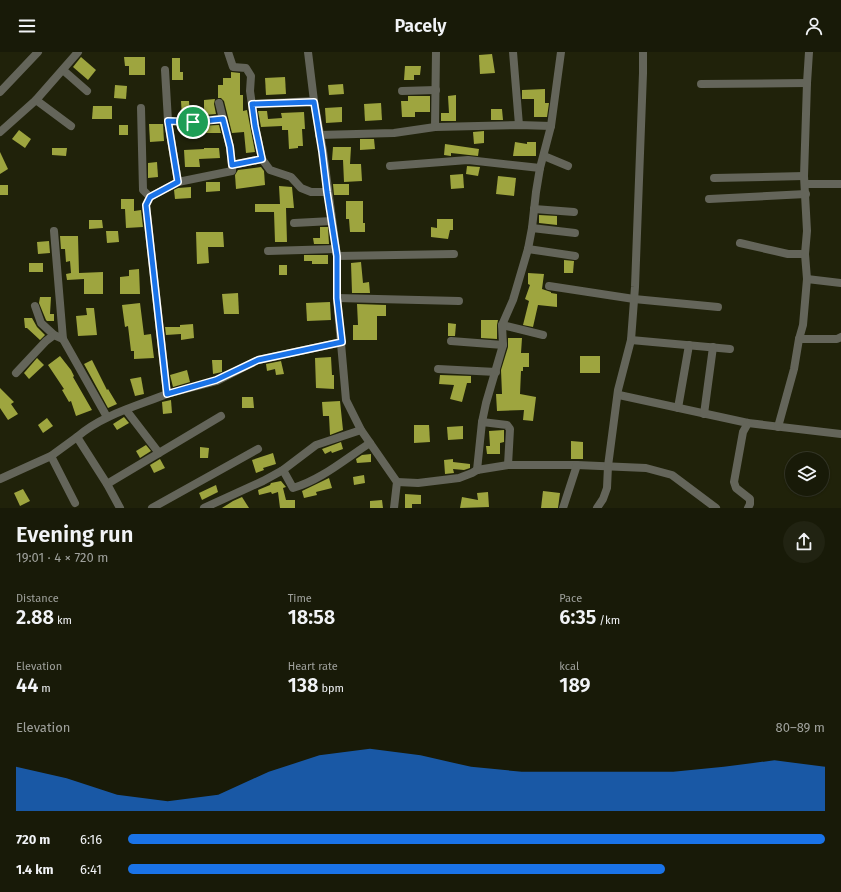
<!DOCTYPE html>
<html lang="en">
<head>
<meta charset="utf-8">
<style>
  body { margin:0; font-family:"Fira Sans",sans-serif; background:#212312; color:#f1f3f6; height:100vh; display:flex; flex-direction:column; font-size:15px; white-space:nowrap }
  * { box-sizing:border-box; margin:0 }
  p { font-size:13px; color:#9fa19c }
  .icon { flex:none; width:22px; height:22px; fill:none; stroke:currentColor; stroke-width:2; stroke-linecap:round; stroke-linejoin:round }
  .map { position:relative; height:456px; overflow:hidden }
  .side { display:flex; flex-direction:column; background:#181a08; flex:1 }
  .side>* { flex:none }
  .buttons { position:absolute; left:785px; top:400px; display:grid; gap:8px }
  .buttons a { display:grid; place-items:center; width:44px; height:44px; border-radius:50%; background:#181a08; box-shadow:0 1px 3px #0004,0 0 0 1px #363829; font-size:20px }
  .pin { position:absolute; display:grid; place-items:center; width:34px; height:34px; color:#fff; margin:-17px; border:2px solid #fff; border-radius:50%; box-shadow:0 1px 4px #0007 }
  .round { display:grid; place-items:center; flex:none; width:42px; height:42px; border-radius:21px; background:#212312 }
  .head { display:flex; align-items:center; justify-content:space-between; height:68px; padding:0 16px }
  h1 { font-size:22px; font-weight:600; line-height:30px }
  .metrics { display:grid; grid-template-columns:repeat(3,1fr); gap:6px; height:68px; padding:4px 16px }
  .metrics div { display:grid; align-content:center }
  .metrics b { font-size:20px; font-weight:600 }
  .metrics small { font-size:11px; font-weight:400 }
  .metrics p { font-size:11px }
  .chart { height:112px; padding:8px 16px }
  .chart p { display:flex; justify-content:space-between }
  .chart svg { width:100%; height:72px; margin-top:4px; fill:#1a73e8; opacity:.7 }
  ul { padding:0 16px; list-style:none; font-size:13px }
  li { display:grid; grid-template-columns:64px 48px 1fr; align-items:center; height:30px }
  li i { height:10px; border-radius:5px; background:#1a73e8 }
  header { display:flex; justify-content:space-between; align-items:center; height:52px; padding:0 16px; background:#181a08; font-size:18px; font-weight:600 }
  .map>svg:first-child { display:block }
</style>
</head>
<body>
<header><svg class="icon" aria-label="menu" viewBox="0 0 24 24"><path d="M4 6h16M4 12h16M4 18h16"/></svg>Pacely<svg class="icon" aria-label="person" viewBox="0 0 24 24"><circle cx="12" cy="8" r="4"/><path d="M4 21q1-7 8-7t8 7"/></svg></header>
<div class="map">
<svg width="841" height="456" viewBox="0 0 841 456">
  <rect width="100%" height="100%" fill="#20220a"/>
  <g fill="#9ea53f">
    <polygon points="492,2 495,21 480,22 479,3"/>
    <polygon points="81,5 96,18 88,28 73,15"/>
    <polygon points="124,5 145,5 145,23 129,23 129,14 125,14"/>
    <polygon points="172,6 180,6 180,20 183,20 183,28 172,28"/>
    <polygon points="405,14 421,14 420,23 414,23 414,28 404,28"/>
    <polygon points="231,20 240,21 240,43 243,43 243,59 247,58 255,100 246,101 244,80 232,81 224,49 221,46 218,46 218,33 223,33 223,26 231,26"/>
    <polygon points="285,25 286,42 266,43 265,26"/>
    <polygon points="343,32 344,42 329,43 328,33"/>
    <polygon points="115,33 127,34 126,47 114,46"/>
    <polygon points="545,37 545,51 549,51 547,65 534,65 534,47 522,47 522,38"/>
    <polygon points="456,43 456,69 441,69 441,61 449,61 448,44"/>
    <polygon points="408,44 430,44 430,60 415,60 415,65 402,65 401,49 408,49"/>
    <polygon points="215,47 214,52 216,62 204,63 204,48"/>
    <polygon points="181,49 189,49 190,64 182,64"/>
    <polygon points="381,51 382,68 365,69 364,52"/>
    <polygon points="93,54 112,54 112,67 92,67"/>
    <polygon points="342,55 342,70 326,71 325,56"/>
    <polygon points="491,57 502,57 503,68 491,68"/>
    <polygon points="258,59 267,59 268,67 282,66 281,61 304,60 305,77 302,77 303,94 298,94 298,96 289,97 288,78 282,78 282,74 261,75"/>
    <polygon points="149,72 163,72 164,89 150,90"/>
    <rect x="119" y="73" width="9" height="10"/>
    <polygon points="219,73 221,81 199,81 199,74"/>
    <polygon points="19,78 31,87 25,96 12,87"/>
    <polygon points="484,79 484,91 474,92 473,80"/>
    <polygon points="360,87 374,87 375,97 360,98"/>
    <polygon points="515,90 527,92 527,90 536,90 536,104 513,104"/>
    <polygon points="445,92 479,97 478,104 451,101 451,104 444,103"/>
    <polygon points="333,95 351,95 350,112 361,112 362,129 344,130 343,108 332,108"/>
    <polygon points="52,96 67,96 66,104 52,103"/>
    <polygon points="204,96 219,96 220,106 199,107 200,115 185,115 184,98 204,97"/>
    <polygon points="0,100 8,117 0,122"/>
    <polygon points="157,110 158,125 148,126 148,111"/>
    <polygon points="467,114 480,115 478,124 466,122"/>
    <polygon points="261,115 264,119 265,133 236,137 235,123 238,118"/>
    <polygon points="463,122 464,136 451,137 450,123"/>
    <polygon points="498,124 516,126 514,144 496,142"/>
    <polygon points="206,130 220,130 220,139 206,140"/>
    <polygon points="333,132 349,132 349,143 334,143"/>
    <rect x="0" y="133" width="8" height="10"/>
    <polygon points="279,134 292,135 294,156 286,156 287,190 275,190 274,160 255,160 255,152 280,152"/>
    <polygon points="191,135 191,146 175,147 174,138 178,136"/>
    <polygon points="121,147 134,147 134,159 141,158 143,175 126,176 125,157 121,157"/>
    <polygon points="346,149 363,149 363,171 365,171 365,180 350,180 349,167 346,167"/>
    <polygon points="539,163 557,164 557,173 539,171"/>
    <polygon points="437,167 453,167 453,178 450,178 448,187 431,185 431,175 437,176"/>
    <polygon points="89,168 102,168 103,176 89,177"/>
    <polygon points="320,175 328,175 329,192 314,192 313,186 320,186"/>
    <polygon points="106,179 118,179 119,190 107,191"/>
    <polygon points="196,180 223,180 224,195 208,195 209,211 197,212"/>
    <polygon points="60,184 78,184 79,221 103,220 103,242 84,242 84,227 67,228 66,222 71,221 70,209 66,210 65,197 61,197"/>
    <polygon points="49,189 50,201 38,202 37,190"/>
    <polygon points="304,203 328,203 328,212 312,212 312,209 304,209"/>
    <polygon points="564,208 574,209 573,221 564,221"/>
    <polygon points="361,210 363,231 369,230 370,241 352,241 351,211"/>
    <rect x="29" y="211" width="14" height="9"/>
    <rect x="279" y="213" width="8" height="10"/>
    <polygon points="139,217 140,242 120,242 120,225 129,224 129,218"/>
    <polygon points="528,221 544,222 542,237 551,240 551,241 557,242 557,255 538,253 533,275 523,273 529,249 525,247 530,233 528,232"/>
    <polygon points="238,241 239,262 224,262 222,242"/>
    <polygon points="40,245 51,245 50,262 54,262 54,269 47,269 46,268 39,251"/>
    <polygon points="330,250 331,268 307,269 306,251"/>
    <polygon points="140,251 144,283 151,282 154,306 134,307 134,299 131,299 128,274 125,275 122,253"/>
    <polygon points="357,252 386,253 386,264 377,264 377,288 353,288 353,273 358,273"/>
    <polygon points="86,256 94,256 97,283 78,284 76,264 87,263"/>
    <polygon points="24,266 32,266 37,275 45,283 40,288 27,276 25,276"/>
    <polygon points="481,268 498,268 497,273 497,287 481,286"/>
    <polygon points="448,271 456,272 455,284 448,284"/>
    <polygon points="193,272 194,286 181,288 181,282 166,283 165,275 180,275 180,273"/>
    <polygon points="508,286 522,286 521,301 529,301 529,315 523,315 523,319 521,319 520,342 536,345 533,369 523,368 524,358 497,359 496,342 502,342 501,318 508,295"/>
    <polygon points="60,304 71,318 74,324 73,325 92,358 76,364 71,349 69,350 62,338 64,337 48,313"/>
    <rect x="580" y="304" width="20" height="17"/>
    <polygon points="331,305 332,323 334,323 334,337 316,336 315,306"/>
    <polygon points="37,306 44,313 29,327 24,321"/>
    <polygon points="92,308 107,338 108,337 117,352 108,356 84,312"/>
    <polygon points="212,308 222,308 222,320 213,322"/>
    <polygon points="281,309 284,322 276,323 275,317 267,319 266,312"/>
    <polygon points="187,318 190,330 173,335 170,323"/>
    <polygon points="440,323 471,324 471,331 467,331 462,350 450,347 454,333 439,332"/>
    <polygon points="141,325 144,342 135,344 130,327"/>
    <polygon points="0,336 14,350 11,352 18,362 8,368 0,356"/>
    <polygon points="242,345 253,345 254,356 242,356"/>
    <polygon points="171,348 172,361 163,362 162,350"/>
    <polygon points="340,349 343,378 330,383 329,364 323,364 322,350"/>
    <polygon points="124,365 129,371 117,378 113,372"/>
    <polygon points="47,366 53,374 43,381 38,373"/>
    <polygon points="414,373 429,373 430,390 414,391"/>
    <polygon points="463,374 463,387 448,388 447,375"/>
    <polygon points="504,378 504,390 500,391 500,402 487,402 486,394 490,394 489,379"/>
    <polygon points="571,389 583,390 583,407 571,407"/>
    <polygon points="341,390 343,397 332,401 331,399 325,402 322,397"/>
    <polygon points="146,393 151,399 140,406 136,399"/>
    <polygon points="200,395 209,396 208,406 200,406"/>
    <polygon points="273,401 276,412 263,416 264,418 256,421 252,408"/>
    <polygon points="371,402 371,410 357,411 356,407 362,403"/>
    <polygon points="160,407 165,416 154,421 150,413"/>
    <polygon points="453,407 453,410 470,412 470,416 464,418 453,417 454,421 445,422 444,408"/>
    <polygon points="364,423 365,431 354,433 353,425"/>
    <polygon points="329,426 332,436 316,440 317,443 304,446 302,439"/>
    <polygon points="281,429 286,435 283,436 286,448 295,448 295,456 280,456 278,440 272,442 271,440 259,443 258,438 270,433 271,431"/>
    <polygon points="216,433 218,440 202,448 199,441"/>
    <polygon points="23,437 30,449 20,454 14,441"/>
    <polygon points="543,439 560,441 558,456 541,456"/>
    <polygon points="488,440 489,455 460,456 462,445 478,448 477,441"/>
    <polygon points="405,442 421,443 421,452 412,452 412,456 405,456"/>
    <polygon points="242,445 249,456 222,456 233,449"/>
    <polygon points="382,448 383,456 370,456 370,449"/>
  </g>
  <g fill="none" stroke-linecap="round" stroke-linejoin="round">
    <g stroke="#64655a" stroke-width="8">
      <polyline points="228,0 233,15 246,16 251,24 250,39 255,74 262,107"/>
      <polyline points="308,0 314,49 323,99 337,204 337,246 346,348 361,378 397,430 394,456"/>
      <polyline points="513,0 519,73"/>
      <polyline points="63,18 87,39"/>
      <polyline points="165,18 168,69 178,130"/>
      <polyline points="701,32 807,31"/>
      <polyline points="402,39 436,38"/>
      <polyline points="0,40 38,0"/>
      <polyline points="36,48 71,74"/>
      <polyline points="219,51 230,95 232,113"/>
      <polyline points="252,52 314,49"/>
      <polyline points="141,56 143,138 150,145"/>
      <polyline points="168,69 193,69 223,67"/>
      <polyline points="435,75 436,0"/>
      <polyline points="0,80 36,48 78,0"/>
      <polyline points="319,83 394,81 435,75 519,73 551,74"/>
      <polyline points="544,104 568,114"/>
      <polyline points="390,114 468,108 540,116"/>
      <polyline points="714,126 804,124"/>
      <polyline points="805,132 841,132"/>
      <polyline points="709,147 806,142"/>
      <polyline points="534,157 574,160"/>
      <polyline points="294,171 332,169"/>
      <polyline points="532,176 575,181"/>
      <polyline points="54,179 63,287"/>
      <polyline points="740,191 788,202 805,202"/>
      <polyline points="528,197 575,204"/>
      <polyline points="268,199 336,197"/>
      <polyline points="337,204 454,202"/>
      <polyline points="807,227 841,231"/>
      <polyline points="549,234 634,247 718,255"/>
      <polyline points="337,246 459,249"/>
      <polyline points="35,254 41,271 53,282"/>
      <polyline points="502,273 543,283"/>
      <polyline points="799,287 837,287 841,285"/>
      <polyline points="631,288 730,297"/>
      <polyline points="451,289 503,293"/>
      <polyline points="438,317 496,320"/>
      <polyline points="16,321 46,289 54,283 63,287 107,365"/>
      <polyline points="167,342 217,329 258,308 342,290"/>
      <polyline points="619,343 748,371 841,382"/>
      <polyline points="678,356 689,293"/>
      <polyline points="126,358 159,401"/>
      <polyline points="704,362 713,295"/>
      <polyline points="482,370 507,373 510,377 508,413"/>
      <polyline points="778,375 794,317 799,287 803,273 807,227 805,202 807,179 804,124 807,31 809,0"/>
      <polyline points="51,404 75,451"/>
      <path d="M283,418l10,18c28,-8 52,-29 77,-45"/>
      <polyline points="477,418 482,370 486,351 503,293 502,273 513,248 528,197 532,176 536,140 540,116 551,74 561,0"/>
      <polyline points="0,427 51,404 77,385"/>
      <polyline points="397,430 418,431 459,426 472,421 477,418 508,413 577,413 646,416 672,423 716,456"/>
      <polyline points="107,432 221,364"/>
      <path d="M120,456l-13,-24 -30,-47c25,-22 60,-31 90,-43l-21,-189 4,-8 28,-15 54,-11v-6l30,-6 8,11 21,7 10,11 10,4h16"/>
      <polyline points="152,456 258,397"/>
      <polyline points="204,456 263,429 283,418 316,393 361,378"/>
      <polyline points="563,456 577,413"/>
      <polyline points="597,456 603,447 607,436 608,414 618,338 631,288 635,235 643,21 643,0"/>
      <polyline points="748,456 750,452 750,447 736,436 734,430 743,380 748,371"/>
    </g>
  </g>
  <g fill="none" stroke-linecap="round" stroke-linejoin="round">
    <defs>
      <polygon id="route" points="314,50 322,99 327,140 337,204 337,246 342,290 258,308 216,328 167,342 146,153 150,145 178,130 168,69 193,70 223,67 230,95 232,113 262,107 255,74 252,52"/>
    </defs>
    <use href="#route" stroke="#fff" stroke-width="8"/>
    <use href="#route" stroke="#1a73e8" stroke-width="5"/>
  </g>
</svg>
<div class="buttons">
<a><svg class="icon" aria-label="layers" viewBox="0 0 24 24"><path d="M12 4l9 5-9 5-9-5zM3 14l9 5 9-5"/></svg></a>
</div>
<div class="pin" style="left:193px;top:70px;background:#1e9e55"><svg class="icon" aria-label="arrive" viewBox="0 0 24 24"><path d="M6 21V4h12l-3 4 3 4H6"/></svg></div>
</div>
<section class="side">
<div class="head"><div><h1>Evening run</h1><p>19:01 · 4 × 720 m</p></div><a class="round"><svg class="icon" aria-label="share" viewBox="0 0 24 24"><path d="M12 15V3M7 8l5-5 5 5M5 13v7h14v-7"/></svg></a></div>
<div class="metrics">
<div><p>Distance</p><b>2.88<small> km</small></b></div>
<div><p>Time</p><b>18:58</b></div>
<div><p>Pace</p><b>6:35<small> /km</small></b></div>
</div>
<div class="metrics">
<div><p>Elevation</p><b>44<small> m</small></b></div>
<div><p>Heart rate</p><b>138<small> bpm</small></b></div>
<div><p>kcal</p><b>189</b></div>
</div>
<div class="chart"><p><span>Elevation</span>80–89 m</p>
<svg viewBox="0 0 160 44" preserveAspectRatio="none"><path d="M0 44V17L10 24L20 34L30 38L40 34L50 20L60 10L70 6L80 10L90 17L100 20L110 20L120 20L130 20L140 17L150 13L160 17V44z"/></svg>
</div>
<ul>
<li><b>720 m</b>6:16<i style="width:100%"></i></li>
<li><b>1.4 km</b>6:41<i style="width:77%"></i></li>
</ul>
</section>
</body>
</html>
